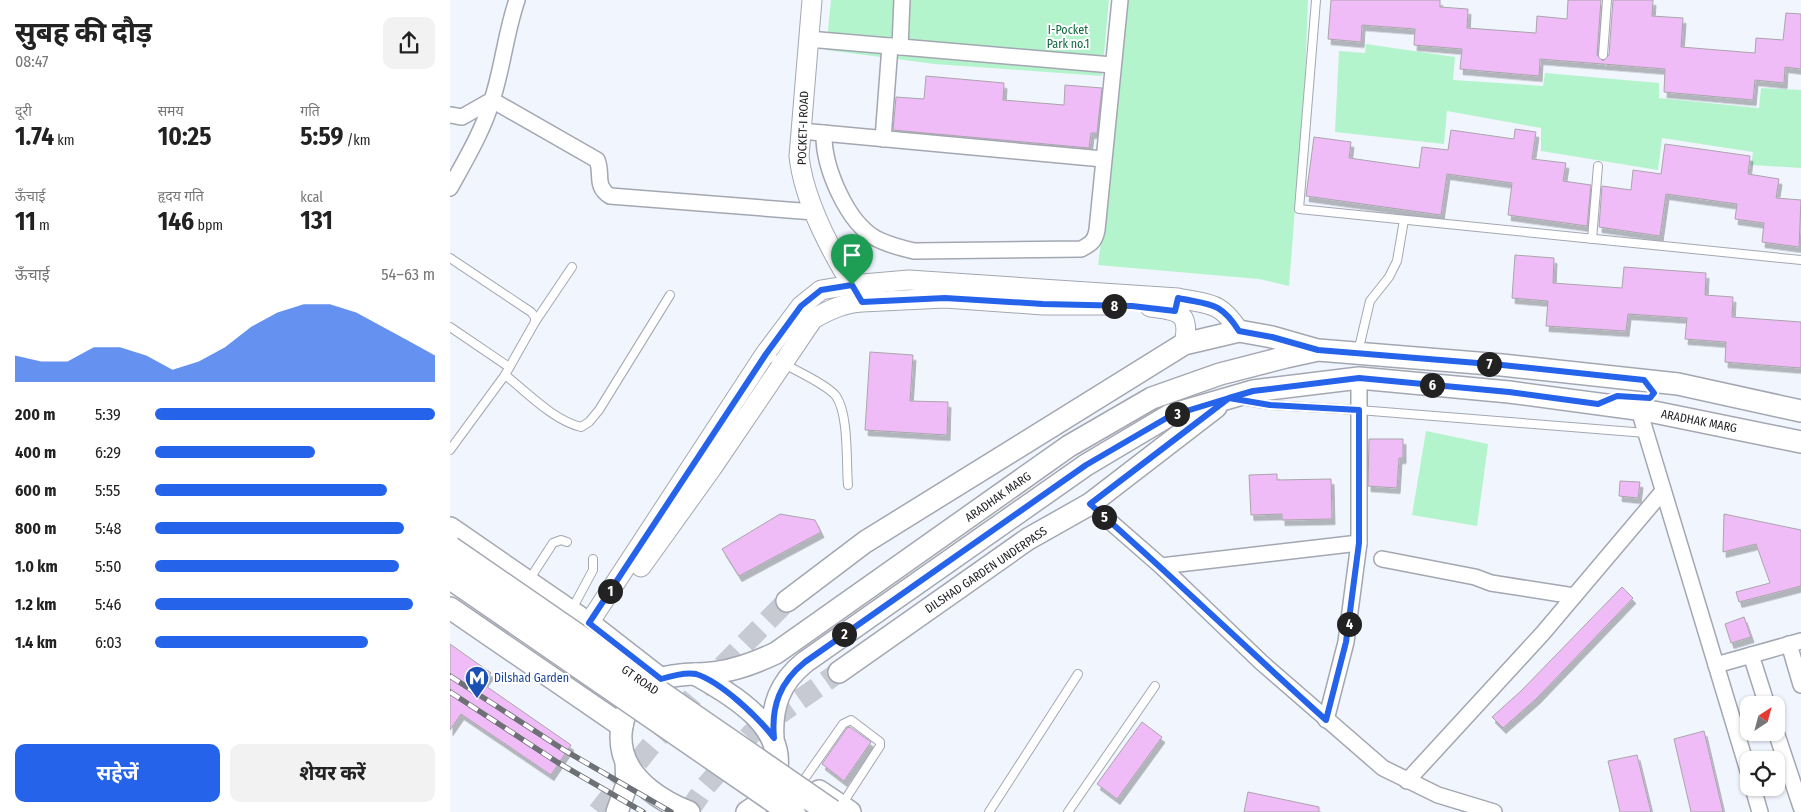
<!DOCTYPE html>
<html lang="hi">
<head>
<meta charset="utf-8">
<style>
  body { margin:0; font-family:"Fira Sans Condensed","Noto Sans Devanagari",sans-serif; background:#f2f2f2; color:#222; height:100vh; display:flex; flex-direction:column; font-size:19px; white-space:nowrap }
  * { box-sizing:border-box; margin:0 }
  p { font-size:16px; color:#767676 }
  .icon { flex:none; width:28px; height:28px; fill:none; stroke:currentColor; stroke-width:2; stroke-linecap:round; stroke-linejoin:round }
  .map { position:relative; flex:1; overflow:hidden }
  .sheet { display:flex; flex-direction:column; background:#fff; width:450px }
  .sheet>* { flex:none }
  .needle { width:32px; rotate:36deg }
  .controls { position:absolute; left:1290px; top:696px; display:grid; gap:10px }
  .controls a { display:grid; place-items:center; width:45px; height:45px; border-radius:10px; background:#fff; box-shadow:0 1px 4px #0004; font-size:25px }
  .pin { position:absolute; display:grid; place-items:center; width:42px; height:42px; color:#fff; margin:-51px -21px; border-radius:50% 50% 50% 0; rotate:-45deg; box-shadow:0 0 5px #0007 }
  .pin .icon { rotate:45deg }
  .km { position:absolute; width:25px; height:25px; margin:-12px; border-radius:50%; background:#222; color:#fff; font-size:14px; line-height:25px; text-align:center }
  .round { display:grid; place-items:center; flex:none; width:52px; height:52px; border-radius:10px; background:#f2f2f2 }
  .head { display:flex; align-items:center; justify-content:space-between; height:85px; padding:0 15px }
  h1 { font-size:28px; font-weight:700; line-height:38px }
  .metrics { display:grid; grid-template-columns:repeat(3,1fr); gap:8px; height:85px; padding:5px 15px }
  .metrics div { display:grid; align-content:center }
  .metrics b { font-size:25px; font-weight:700 }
  .metrics small { font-size:14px; font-weight:400 }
  .metrics p { font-size:14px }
  .chart { height:140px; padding:10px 15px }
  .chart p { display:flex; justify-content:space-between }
  .chart svg { width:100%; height:90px; margin-top:5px; fill:#2563eb; opacity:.7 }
  .primary-button { display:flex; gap:10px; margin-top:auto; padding:10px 15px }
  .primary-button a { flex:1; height:58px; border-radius:10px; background:#2563eb; color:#fff; font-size:20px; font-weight:700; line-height:58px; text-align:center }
  .primary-button a+a { background:#f2f2f2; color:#222 }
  ul { padding:0 15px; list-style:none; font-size:16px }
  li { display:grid; grid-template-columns:80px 60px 1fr; align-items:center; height:38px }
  li i { height:12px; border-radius:6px; background:#2563eb }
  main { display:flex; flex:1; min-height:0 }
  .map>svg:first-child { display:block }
</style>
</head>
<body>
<main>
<section class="sheet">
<div class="head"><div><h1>सुबह की दौड़</h1><p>08:47</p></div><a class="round"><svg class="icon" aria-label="share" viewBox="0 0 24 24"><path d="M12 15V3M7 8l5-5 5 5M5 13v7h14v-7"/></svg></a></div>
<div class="metrics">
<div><p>दूरी</p><b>1.74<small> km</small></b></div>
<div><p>समय</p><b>10:25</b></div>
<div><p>गति</p><b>5:59<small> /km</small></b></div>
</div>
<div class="metrics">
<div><p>ऊँचाई</p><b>11<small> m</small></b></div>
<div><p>हृदय गति</p><b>146<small> bpm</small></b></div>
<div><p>kcal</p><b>131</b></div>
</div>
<div class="chart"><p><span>ऊँचाई</span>54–63 m</p>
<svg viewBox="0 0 160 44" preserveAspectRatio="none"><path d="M0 44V31L10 34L20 34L30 27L40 27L50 31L60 38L70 34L80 27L90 17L100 10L110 6L120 6L130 10L140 17L150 24L160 31V44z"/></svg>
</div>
<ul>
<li><b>200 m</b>5:39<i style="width:100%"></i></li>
<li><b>400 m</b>6:29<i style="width:57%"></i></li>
<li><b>600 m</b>5:55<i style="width:83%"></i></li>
<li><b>800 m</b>5:48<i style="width:89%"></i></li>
<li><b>1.0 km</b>5:50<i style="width:87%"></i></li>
<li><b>1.2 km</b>5:46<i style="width:92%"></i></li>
<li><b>1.4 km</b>6:03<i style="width:76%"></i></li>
</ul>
<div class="primary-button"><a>सहेजें</a><a>शेयर करें</a></div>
</section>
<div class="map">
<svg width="1351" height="812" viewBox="0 0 1351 812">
  <defs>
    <filter id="shadow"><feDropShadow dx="3" dy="5.5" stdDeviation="0" flood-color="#0004"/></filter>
  </defs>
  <rect width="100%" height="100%" fill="#f1f5fe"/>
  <g fill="#b4f4cc">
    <polygon points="381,0 659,0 652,76 485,64 376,50"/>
    <polygon points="677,0 858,0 855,81 839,286 809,279 648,265 662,156"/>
    <polygon points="916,44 1005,57 1003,80 1093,86 1095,73 1209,83 1209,98 1309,108 1311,88 1351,90 1351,168 1301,165 1303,152 1212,138 1208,170 1091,151 1091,128 997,111 994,144 885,132 889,51 915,53"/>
    <polygon points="976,431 1038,444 1027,526 962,515"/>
  </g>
  <g fill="#efbcf7" stroke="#aba4ac" filter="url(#shadow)">
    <polygon points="881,0 990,0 990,7 1018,9 1017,28 1086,33 1087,16 1117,19 1118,0 1151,0 1147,55 1153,61 1159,55 1163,0 1203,0 1202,16 1233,18 1231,47 1305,53 1306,38 1333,40 1336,13 1351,14 1351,69 1335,67 1334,83 1305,80 1303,100 1214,92 1215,69 1090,59 1089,76 1010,69 1012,49 964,45 965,29 912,25 911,42 878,39"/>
    <polygon points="476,76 554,83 553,100 614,105 615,85 652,88 647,133 641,133 639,148 443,130 446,97 474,99"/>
    <polygon points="1065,129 1086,132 1082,159 1116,163 1113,181 1141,185 1137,226 1058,215 1062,183 997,174 991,215 856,196 864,137 901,142 899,158 969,168 972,147 998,150 1001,130 1064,139"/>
    <polygon points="1215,144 1300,156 1298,174 1329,179 1326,198 1351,200 1349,247 1312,242 1314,223 1285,219 1287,204 1216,194 1210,236 1149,227 1152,186 1181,190 1183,170 1211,174"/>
    <polygon points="1065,255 1104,258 1103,283 1172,288 1174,267 1256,273 1255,295 1283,297 1282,317 1351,322 1351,368 1275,362 1276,342 1235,339 1237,318 1178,314 1176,331 1096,326 1098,301 1062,298"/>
    <polygon points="420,352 463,355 460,401 498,402 497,435 415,430"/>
    <polygon points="919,439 953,439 953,458 949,458 947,488 918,486"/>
    <polygon points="827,474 827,480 881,479 882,519 832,520 832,514 801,515 799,475"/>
    <polygon points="1170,481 1190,482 1188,498 1169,496"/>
    <polygon points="330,514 365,520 371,532 289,576 272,549"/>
    <polygon points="1274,514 1351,530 1351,586 1289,602 1286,592 1320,583 1306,544 1273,552"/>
    <polygon points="1172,587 1183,598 1087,698 1053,728 1042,717 1071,691"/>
    <polygon points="1294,617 1301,637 1281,643 1275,624"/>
    <polygon points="0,644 41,673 33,684 121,745 101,775 11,714 0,730"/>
    <polygon points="692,722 712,737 667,799 647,784"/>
    <polygon points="400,727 421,742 394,781 372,764 397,728"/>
    <polygon points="1254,731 1273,812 1241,812 1224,739"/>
    <polygon points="1187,755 1201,812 1170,812 1158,761"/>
    <polygon points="798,792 869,807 869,812 794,812"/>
  </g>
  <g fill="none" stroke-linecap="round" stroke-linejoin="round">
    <g stroke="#c7cad2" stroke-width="21" stroke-dasharray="21 11" stroke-linecap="butt">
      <polyline points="148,812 198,749 247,692 337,601"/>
      <polyline points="238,812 256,786 301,734 389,672"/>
    </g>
    <defs>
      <g id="service">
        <polyline points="866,0 849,209 1351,260"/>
        <polyline points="1153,55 1157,0"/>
        <polyline points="1142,239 1148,166"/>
        <polyline points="0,258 81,312 85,317 85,322 55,375 0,450"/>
        <polyline points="85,322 122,267"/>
        <polyline points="0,327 59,367"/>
        <polyline points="908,352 920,301 939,277 947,261 954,220"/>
        <path d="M315,354c17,10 61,29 71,42 13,19 10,66 12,89"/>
        <path d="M55,375c23,18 48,45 76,52l8,-5 10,-12 71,-115"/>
        <polyline points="795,401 820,405 909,410 1196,433"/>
        <polyline points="79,580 103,543 111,540 117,542"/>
        <polyline points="121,611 143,570 143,559"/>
        <polyline points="353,781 393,724 401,720 430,742 430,746 391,806"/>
        <polyline points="539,812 628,674"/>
        <polyline points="618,812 705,686"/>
      </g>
      <g id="minor">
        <polyline points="358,39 662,65"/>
        <polyline points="450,47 452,0"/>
        <path d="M0,115l12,2 30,-17 105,60c6,14 -3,26 13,36l204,16"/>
        <polyline points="351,131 653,159"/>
        <path d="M374,133c-1,34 23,90 53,106 12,6 24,9 37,12l167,-2c10,-5 14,-8 16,-19l23,-230"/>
        <polyline points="433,139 440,46"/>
        <path d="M0,188c16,-29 34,-59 43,-91 10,-32 13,-65 24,-97"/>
        <polyline points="1189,410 1299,774"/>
        <polyline points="640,504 711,566 811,662 933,768 988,795 1044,812"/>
        <polyline points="932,559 1025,577 1041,583 1124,596"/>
        <polyline points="711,566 909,543"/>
        <polyline points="1339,644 1351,685"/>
        <polyline points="1301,655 1317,705"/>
        <polyline points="1266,665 1351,641"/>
        <polyline points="876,720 896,642 909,543 909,378"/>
        <polyline points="1326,732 1351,807"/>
        <polyline points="957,781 1093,633 1213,491"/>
        <polyline points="1303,788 1310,812"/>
      </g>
      <g id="tertiary">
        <path d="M362,0l-13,156c5,47 34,99 59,139"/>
        <path d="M700,307c28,3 41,5 34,37"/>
        <path d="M191,567l71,-99 101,-149c16,-9 31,-16 49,-17l83,-4 98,7h62"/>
        <path d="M139,623l176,-269 36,-48 20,-16 30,-5 58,-5 269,18c32,7 42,3 61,33"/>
      </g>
      <g id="secondary">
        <polyline points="0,528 148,630 211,679"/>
        <polyline points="337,601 415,542 734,344 789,331 822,337 864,349"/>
        <polyline points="0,608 172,726"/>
        <polyline points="389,672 578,539 640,504 766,407"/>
        <path d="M245,674c38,21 97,55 79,106 -5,14 -14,25 -27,32"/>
        <path d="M323,738c-2,-32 7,-56 32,-76l281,-197 84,-50 83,-24 106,-13 150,14 135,18 157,32"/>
        <polyline points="369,791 400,812"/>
        <polyline points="167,812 177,784 176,762"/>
        <path d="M239,812c-26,-10 -58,-30 -66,-59 -9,-35 14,-72 50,-77 15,-3 31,-1 46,-4 20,-3 38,-10 57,-19l293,-207 83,-48 68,-24 66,-17 32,-7 184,15 176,19 123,27"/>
      </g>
    </defs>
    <use href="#service" stroke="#a3a7b1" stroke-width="10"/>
    <use href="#minor" stroke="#a3a7b1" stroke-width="18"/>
    <use href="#tertiary" stroke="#a3a7b1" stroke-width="21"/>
    <use href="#secondary" stroke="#a3a7b1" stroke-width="24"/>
    <use href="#service" stroke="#fff" stroke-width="8"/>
    <use href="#minor" stroke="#fff" stroke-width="15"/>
    <use href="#tertiary" stroke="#fff" stroke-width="19"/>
    <use href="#secondary" stroke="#fff" stroke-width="21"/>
    <defs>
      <g id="rail">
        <polyline points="0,676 114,750 221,812"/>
        <polyline points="0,692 107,762 193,812"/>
      </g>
    </defs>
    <use href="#rail" stroke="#6d7075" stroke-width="5.5"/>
    <use href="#rail" stroke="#fff" stroke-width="4" stroke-dasharray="11" stroke-linecap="butt"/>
    <defs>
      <g id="trunk-bridge">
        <polyline points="0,549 381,812"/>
        <polyline points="0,576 342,812"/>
      </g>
    </defs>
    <use href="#trunk-bridge" stroke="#a3a7b1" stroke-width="28" stroke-linecap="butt"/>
    <use href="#trunk-bridge" stroke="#fff" stroke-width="25"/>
  </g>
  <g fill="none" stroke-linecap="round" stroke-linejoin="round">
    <defs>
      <path id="route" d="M402,285l-31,5 -20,16 -35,48 -177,269 72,56c10,-3 25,-7 35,-5 25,8 62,43 78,64 -3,-32 6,-56 31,-76l281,-197 84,-49 59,-18 41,7 89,5v133l-13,99 -20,78c-79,-71 -156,-146 -236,-216l139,-106 24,-7 106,-13 150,14 89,12 19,-8 33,2 4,-5 -10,-13 -142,-15 -184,-15 -46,-13 -33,-6c-19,-30 -29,-26 -61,-33l-3,13 -43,-5 -89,-2 -98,-6 -83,4 -10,-17"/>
    </defs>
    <use href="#route" stroke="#fff" stroke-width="10"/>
    <use href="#route" stroke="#2563eb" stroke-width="6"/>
  </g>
  <defs>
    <symbol id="metro-pin" viewBox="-11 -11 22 30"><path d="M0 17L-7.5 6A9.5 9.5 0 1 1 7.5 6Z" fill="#1a4fb4" stroke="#fff"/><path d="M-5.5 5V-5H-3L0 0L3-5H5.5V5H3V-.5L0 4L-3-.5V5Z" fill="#fff"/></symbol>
  </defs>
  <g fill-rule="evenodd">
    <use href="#metro-pin" x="13" y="664" width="28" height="38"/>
  </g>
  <g text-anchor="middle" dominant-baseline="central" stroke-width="4" stroke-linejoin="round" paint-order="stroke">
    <g font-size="12" fill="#136840" stroke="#fff">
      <text x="618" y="30">I-Pocket<tspan x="618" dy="14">Park no.1</tspan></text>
    </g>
    <g font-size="12" fill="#1e1f23" stroke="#fff">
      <text transform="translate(353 128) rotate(-88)">POCKET-I ROAD</text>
      <text transform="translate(1249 421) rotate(11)">ARADHAK MARG</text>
      <text transform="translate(548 497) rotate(-35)">ARADHAK MARG</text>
      <text transform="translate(536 570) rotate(-34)">DILSHAD GARDEN UNDERPASS</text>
      <text transform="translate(190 680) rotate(35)">GT ROAD</text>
    </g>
    <g font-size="12" fill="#164399" stroke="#fff" text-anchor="start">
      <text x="44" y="678">Dilshad Garden</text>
    </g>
  </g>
</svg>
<div class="controls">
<a><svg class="needle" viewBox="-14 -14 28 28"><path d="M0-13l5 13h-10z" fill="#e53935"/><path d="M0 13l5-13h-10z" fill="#767676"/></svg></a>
<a><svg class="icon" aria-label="locate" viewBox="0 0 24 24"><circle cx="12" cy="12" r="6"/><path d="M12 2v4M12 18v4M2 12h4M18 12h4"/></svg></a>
</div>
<div class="pin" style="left:402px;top:285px;background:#1e9e55"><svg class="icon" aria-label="arrive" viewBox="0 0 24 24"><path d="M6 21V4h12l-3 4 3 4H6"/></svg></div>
<b class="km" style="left:160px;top:591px">1</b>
<b class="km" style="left:394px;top:634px">2</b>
<b class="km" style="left:727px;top:414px">3</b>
<b class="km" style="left:899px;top:624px">4</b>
<b class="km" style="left:654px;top:517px">5</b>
<b class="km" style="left:982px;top:385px">6</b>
<b class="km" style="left:1039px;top:364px">7</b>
<b class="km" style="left:664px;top:306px">8</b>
</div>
</main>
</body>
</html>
